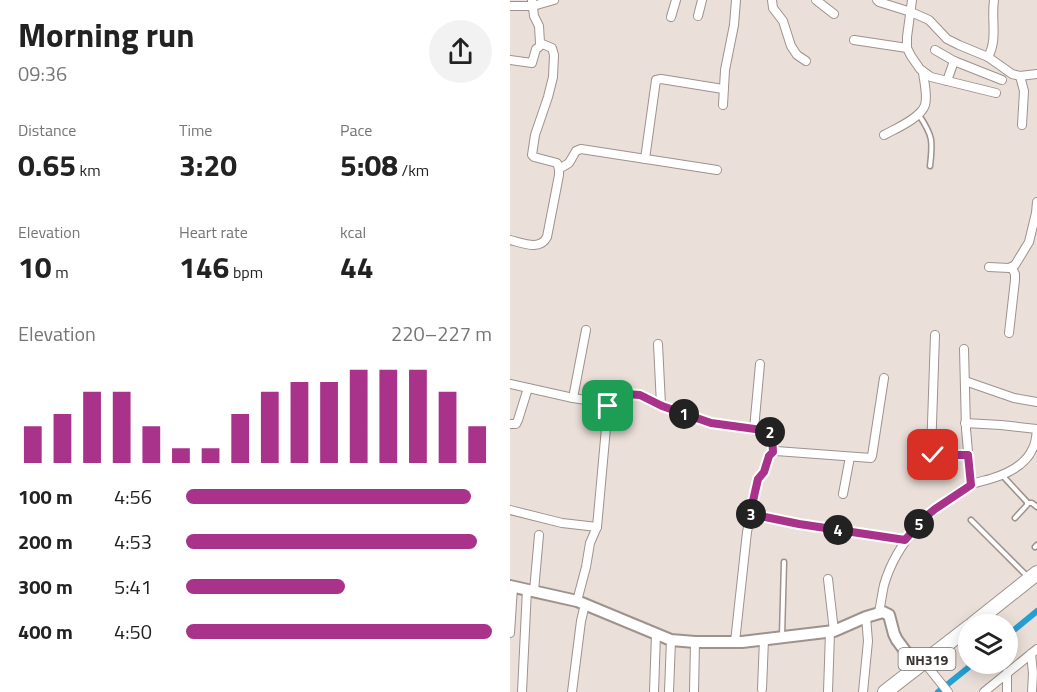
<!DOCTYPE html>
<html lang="en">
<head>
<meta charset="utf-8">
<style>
  body { margin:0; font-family:"Titillium Web",sans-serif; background:#f2f2f2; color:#222; height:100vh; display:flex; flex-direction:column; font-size:22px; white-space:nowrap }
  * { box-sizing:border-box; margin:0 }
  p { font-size:20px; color:#767676 }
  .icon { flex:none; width:33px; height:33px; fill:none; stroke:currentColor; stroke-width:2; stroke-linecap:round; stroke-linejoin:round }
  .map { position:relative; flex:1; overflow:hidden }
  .details { display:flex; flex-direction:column; background:#fff; width:510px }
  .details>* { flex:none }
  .controls { position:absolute; left:448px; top:614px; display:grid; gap:12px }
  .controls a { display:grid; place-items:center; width:60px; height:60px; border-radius:50%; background:#fff; box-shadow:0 3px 15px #0003; font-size:30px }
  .pin { position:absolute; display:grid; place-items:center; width:51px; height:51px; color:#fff; margin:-26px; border-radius:12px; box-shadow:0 3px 9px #0006 }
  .km { position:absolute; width:30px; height:30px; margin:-15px; border-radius:50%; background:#222; color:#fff; font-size:16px; line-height:30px; text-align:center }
  .round { display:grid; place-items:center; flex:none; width:63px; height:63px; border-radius:32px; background:#f2f2f2 }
  .summary { display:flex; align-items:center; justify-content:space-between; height:102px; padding:0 18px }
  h1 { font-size:33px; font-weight:700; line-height:45px }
  .metrics { display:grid; grid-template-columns:repeat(3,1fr); gap:9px; height:102px; padding:6px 18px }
  .metrics div { display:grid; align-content:center }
  .metrics b { font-size:30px; font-weight:700 }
  .metrics small { font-size:16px; font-weight:400 }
  .metrics p { font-size:16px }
  .chart { height:168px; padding:12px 18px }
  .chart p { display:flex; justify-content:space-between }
  .chart svg { width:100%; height:108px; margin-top:6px; stroke:#a9338b; stroke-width:6 }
  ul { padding:0 18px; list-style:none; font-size:20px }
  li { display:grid; grid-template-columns:96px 72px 1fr; align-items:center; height:45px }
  li i { height:15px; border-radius:8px; background:#a9338b }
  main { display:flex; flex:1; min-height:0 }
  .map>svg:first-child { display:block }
</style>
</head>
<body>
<main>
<section class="details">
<div class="summary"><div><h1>Morning run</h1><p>09:36</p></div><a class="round"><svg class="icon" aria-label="share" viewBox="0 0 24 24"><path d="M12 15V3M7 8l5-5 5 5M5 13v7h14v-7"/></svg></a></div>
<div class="metrics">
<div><p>Distance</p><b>0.65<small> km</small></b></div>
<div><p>Time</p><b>3:20</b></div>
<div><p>Pace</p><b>5:08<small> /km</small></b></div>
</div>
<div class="metrics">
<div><p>Elevation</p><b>10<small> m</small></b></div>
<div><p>Heart rate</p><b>146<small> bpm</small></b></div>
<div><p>kcal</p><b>44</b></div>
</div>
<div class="chart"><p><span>Elevation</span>220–227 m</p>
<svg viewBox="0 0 160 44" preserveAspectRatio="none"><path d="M5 44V29M15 44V24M25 44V15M35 44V15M45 44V29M55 44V38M65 44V38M75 44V24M85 44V15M95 44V11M105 44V11M115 44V6M125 44V6M135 44V6M145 44V15M155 44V29"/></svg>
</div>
<ul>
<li><b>100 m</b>4:56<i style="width:93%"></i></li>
<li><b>200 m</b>4:53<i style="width:95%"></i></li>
<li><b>300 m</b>5:41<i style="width:52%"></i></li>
<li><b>400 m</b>4:50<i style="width:100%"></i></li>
</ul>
</section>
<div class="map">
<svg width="527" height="692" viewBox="0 0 527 692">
  <rect width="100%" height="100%" fill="#ebdfd9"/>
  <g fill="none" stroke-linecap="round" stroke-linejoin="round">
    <g stroke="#269fd2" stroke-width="6">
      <polyline points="498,635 527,611"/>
      <polyline points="428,692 464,663"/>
    </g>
    <defs>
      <g id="lane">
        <path d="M409,115c14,21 14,26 11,51"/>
        <polyline points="492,475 517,502 517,505 505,518"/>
        <polyline points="517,503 522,503 527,507"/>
        <polyline points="461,520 518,577"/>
        <polyline points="525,547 527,545"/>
        <polyline points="272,636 274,562"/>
      </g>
      <g id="street">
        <polyline points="262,0 263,8 273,21 281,46 287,55 296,61"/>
        <polyline points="306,0 324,14"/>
        <polyline points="367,0 369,2 401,12 419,20 437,39 449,45 478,57 502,74 510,76 527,74"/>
        <polyline points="402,0 397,37 397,48 401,56 410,69 421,77 486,93"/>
        <polyline points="0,6 23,6 44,0"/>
        <polyline points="188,16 192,0"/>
        <polyline points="161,17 166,0"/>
        <polyline points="344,40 397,48"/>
        <polyline points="425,50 444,61 492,80"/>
        <path d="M478,57c10,-18 3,-37 6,-57"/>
        <polyline points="0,60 22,63 26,49 29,47 31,44"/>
        <polyline points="510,76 514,91 512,125"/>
        <polyline points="437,81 444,61"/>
        <polyline points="213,105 215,70 224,25 226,0"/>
        <path d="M374,135c11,-6 37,-17 41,-30 3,-9 -1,-23 -2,-33"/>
        <polyline points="135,159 146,80 151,79 213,89"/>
        <polyline points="49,169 59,163 66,151 71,149 207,170"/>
        <path d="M0,240c13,3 30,11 37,-3l12,-62v-6l-2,-6 -23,-6 -2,-2 3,-20 13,-38 5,-20 1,-22 -2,-7 -12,-5 -1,-17 -5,-10 -2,-16"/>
        <polyline points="479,267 499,268 505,265 519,242 526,213 527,202"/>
        <polyline points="499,333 505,280 505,274 502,268"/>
        <polyline points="425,335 421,453 425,455 458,455"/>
        <polyline points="148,344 151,405 201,423 259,431 262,435 263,452"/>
        <polyline points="454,349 456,429 461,485"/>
        <polyline points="455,381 504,398 527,402"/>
        <polyline points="0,384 63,398 95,403 98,406 87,527 80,543 76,567 67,601"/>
        <polyline points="63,398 76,330"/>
        <polyline points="98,406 102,393 130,395 150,405"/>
        <polyline points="455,423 491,425 527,429"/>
        <polyline points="0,424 6,424 8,420 18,388"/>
        <polyline points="244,429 250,364"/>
        <polyline points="333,494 340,457"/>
        <polyline points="0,510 52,523 87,527"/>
        <polyline points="240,514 289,524 395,540"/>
        <polyline points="318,579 324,631"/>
        <polyline points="24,591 29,535"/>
        <path d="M369,612c2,-9 3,-18 5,-27 13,-45 46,-75 84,-99 7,-4 15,-5 22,-7 17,-5 36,-14 43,-31 3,-5 3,-12 4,-18"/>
        <polyline points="0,633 3,587"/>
        <polyline points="225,642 237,532 248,479 255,470 260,454 266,451 361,458 362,456 374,378"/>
        <polyline points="521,654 523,673 522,692"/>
        <polyline points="414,662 438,692"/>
        <polyline points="497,673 497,692"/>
        <polyline points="252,689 254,639"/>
        <polyline points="12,692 17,589"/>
        <polyline points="62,692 71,621 75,604"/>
        <polyline points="144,692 146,634"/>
        <polyline points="159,692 161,640"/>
        <polyline points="184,692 185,642"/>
        <polyline points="318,692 320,632"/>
        <polyline points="353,692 358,641 356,617"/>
        <polyline points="474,692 527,649"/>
      </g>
      <polyline id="secondary" points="0,586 67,601 161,640 185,642 232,642 324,631 356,617 373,612 379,615 384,634 387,640 407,667"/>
      <g id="highway">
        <polyline points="463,624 527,573"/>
        <polyline points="375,692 459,627"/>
      </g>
    </defs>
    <use href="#lane" stroke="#9e928d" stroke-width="7"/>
    <use href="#street" stroke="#9e928d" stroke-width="10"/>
    <use href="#secondary" stroke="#9e928d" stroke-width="14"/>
    <use href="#highway" stroke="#9e928d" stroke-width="16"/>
    <use href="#lane" stroke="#fff" stroke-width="4"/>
    <use href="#street" stroke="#fff" stroke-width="8"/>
    <use href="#secondary" stroke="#fff" stroke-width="10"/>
    <use href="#highway" stroke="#fff" stroke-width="14"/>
  </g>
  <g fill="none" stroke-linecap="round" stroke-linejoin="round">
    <defs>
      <polyline id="route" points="98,406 102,393 130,395 152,406 201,423 259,431 262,435 263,452 259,456 254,472 248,479 240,514 289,524 395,540 413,519 425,509 461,485 458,455 423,455"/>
    </defs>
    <use href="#route" stroke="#fff" stroke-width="12"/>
    <use href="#route" stroke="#a9338b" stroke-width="8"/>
  </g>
  <g text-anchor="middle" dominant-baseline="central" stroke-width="6" stroke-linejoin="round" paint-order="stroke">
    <rect fill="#fff" stroke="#757270" stroke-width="1.5" x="388.5" y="648" width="57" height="22" rx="4.5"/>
    <g font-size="14" font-weight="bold" fill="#3a3533">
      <text x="417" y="659">NH319</text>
    </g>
  </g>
</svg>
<div class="controls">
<a><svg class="icon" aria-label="layers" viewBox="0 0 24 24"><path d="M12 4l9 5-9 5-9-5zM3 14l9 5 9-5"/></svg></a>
</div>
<div class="pin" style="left:98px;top:406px;background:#1e9e55"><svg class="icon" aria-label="arrive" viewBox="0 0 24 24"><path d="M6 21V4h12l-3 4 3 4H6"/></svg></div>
<div class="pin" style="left:423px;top:455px;background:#d93025"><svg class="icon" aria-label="check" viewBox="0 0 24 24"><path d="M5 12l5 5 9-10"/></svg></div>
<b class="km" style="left:174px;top:414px">1</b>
<b class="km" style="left:260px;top:432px">2</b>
<b class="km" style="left:241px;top:514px">3</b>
<b class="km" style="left:328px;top:530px">4</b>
<b class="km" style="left:409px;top:524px">5</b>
</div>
</main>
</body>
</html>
